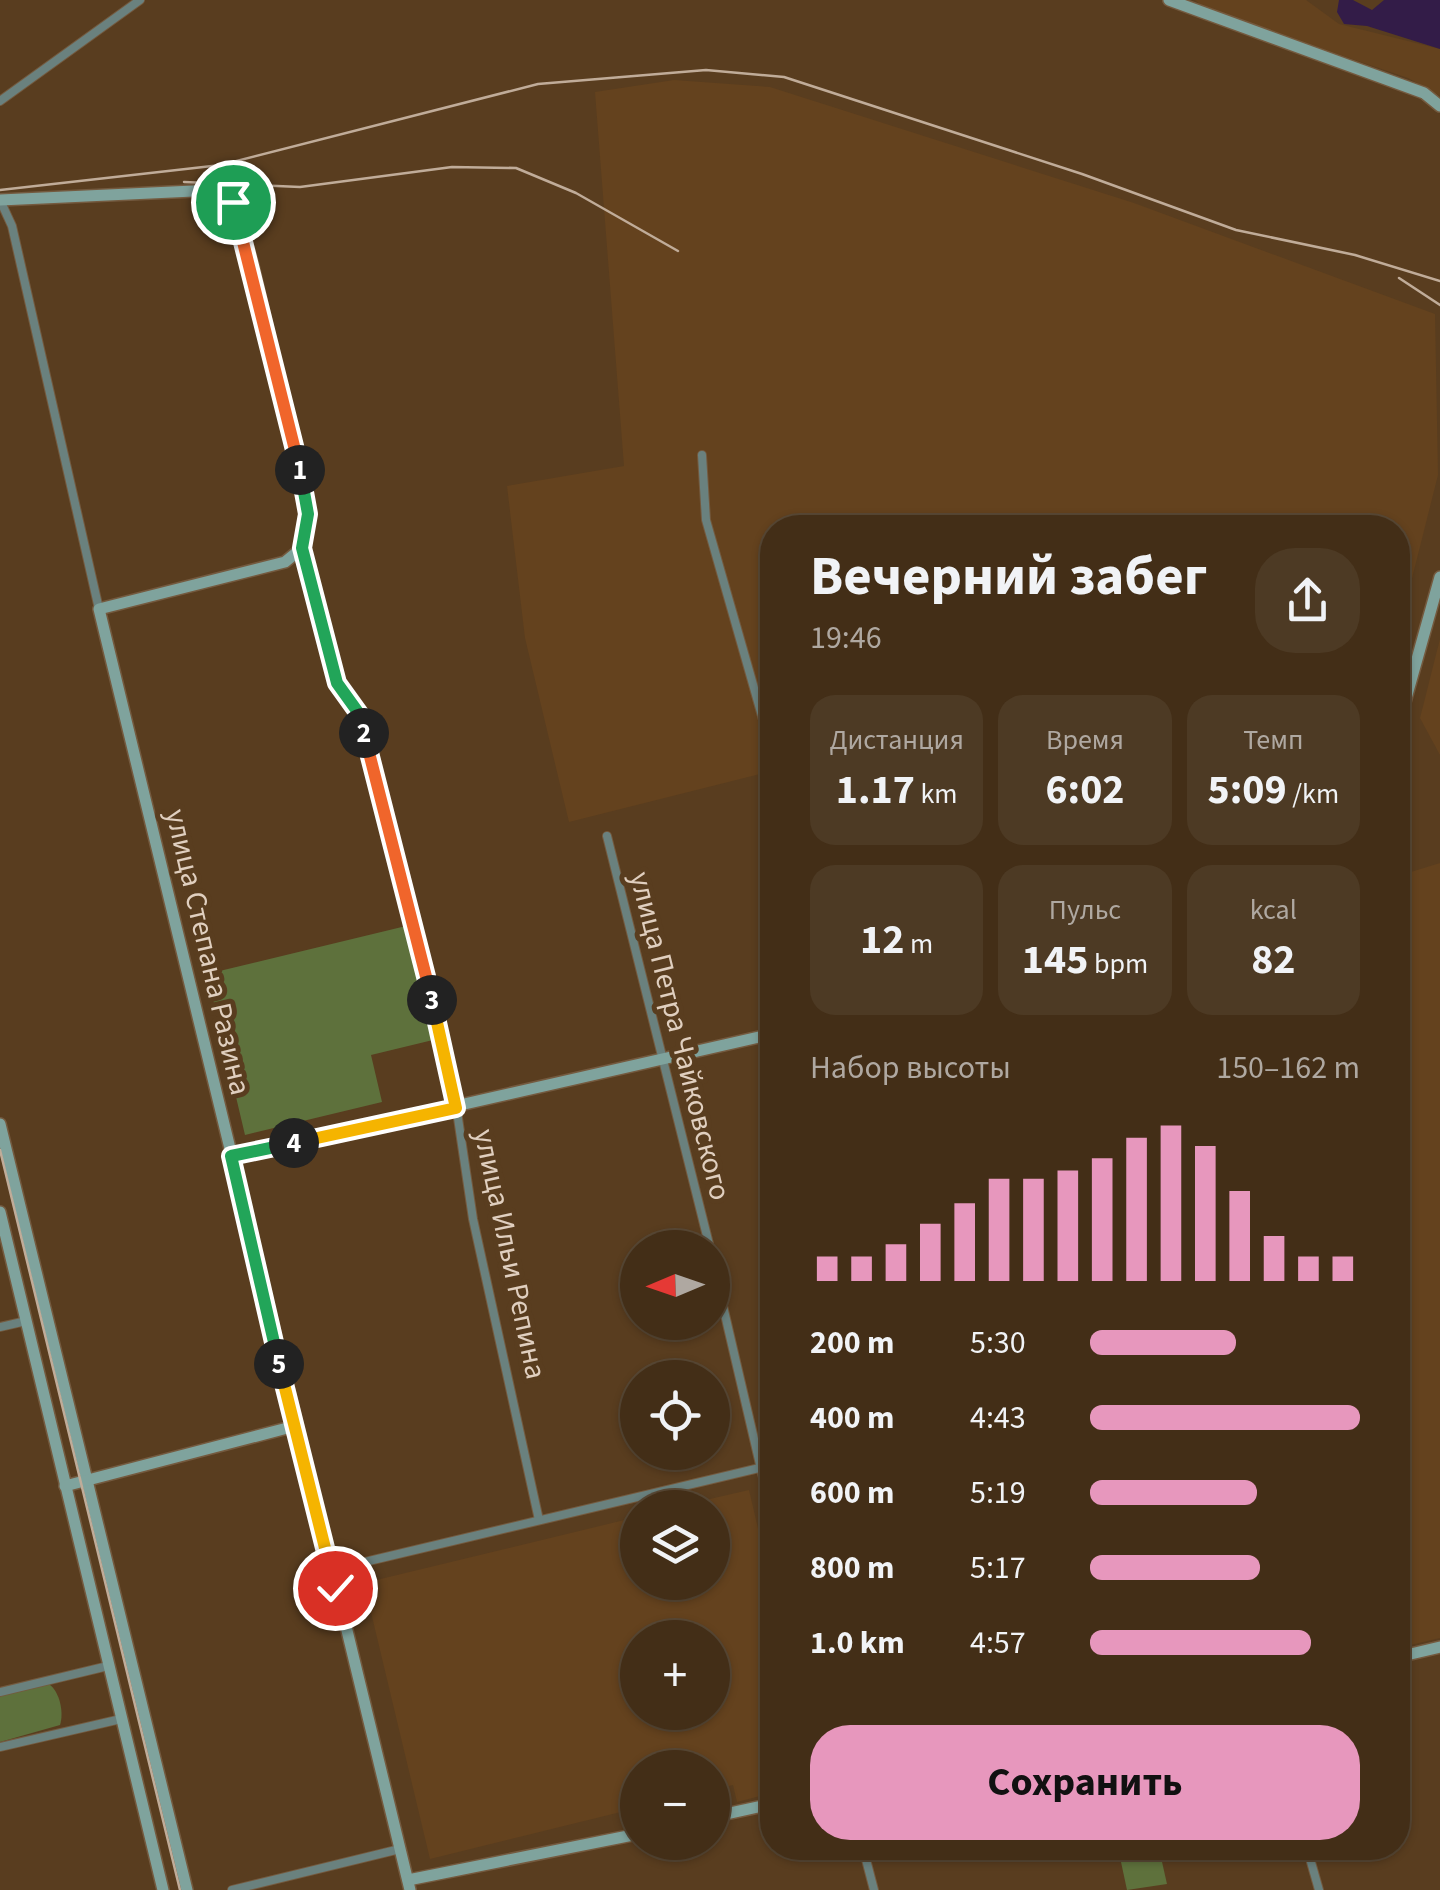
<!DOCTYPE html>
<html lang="ru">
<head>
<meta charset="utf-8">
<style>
  body { margin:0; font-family:"Source Sans 3",sans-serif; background:#4d3a24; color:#f1f3f6; height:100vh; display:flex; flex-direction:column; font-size:38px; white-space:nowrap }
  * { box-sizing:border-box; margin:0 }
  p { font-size:32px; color:#afa8a1 }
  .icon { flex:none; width:55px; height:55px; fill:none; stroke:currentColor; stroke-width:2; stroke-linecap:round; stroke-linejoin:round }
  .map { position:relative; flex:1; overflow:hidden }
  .sheet { position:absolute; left:760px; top:515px; width:650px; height:1345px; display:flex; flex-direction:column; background:#432e17; border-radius:40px; box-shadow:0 2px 8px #0004,0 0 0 2px #5b4a36 }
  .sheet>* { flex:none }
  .needle { width:65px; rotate:268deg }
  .controls { position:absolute; left:620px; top:1230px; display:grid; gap:20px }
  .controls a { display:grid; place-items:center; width:110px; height:110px; border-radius:50%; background:#432e17; box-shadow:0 2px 8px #0004,0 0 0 2px #5b4a36; font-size:50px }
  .pin { position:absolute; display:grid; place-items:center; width:85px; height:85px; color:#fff; margin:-42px; border:5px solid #fff; border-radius:50%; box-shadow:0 2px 10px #0007 }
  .km { position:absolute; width:50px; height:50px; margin:-25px; border-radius:50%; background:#222; color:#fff; font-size:28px; line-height:50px; text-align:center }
  .round { display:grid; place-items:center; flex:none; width:105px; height:105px; border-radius:40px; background:#4d3a24 }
  .summary { display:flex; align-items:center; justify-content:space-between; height:170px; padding:0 50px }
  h1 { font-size:55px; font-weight:700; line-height:75px }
  .metrics { display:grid; grid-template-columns:repeat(3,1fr); gap:15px; height:170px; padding:10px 50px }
  .metrics div { display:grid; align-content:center; border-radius:25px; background:#4d3a24; text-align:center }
  .metrics b { font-size:42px; font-weight:700 }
  .metrics small { font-size:28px; font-weight:400 }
  .metrics p { font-size:28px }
  .chart { height:280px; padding:20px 50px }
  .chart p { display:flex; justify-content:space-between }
  .chart svg { width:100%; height:180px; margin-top:10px; stroke:#e797bd; stroke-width:6 }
  .action { display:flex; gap:20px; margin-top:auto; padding:20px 50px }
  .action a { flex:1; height:115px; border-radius:40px; background:#e797bd; color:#111; font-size:40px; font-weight:700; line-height:115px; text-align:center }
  ul { padding:0 50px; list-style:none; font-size:32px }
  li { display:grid; grid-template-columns:160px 120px 1fr; align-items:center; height:75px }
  li i { height:25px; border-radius:12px; background:#e797bd }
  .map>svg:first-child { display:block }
</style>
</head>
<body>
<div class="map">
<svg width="1440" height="1890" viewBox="0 0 1440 1890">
  <rect width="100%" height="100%" fill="#593d1f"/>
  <g fill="#64421e" fill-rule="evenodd">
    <polygon points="1195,0 1306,0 1339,24 1440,49 1440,96 1408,78 1206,10"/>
    <polygon points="674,80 770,87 1134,203 1435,314 1438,475 1398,634 1398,528 772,528 772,771 569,822 525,638 507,486 624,466 595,92"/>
    <polygon points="1440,639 1440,755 1420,718"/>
    <polygon points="1440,863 1440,1638 1398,1648 1398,876"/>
    <path d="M749,1490l23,98v205l-35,9 -4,-17 -20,5 -1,-22h-74l-1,40 -207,51 -66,-276 273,-66 1,65h74v-74l-37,-1zM638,1638h74v74h-74z"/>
  </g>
  <g fill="#5e713c">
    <polygon points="406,926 433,1040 371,1055 382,1102 245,1135 207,974"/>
    <path d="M49,1684c11,8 15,29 11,41l-60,17v-47z"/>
    <polygon points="1160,1853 1167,1884 1127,1890 1121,1862"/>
  </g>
  <polygon fill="#331c48" points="1339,0 1353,0 1372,10 1384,0 1440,0 1440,49 1367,26 1344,24 1337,12"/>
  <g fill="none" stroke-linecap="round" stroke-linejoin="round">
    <defs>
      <g id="street">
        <polyline points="0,101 140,0"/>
        <polyline points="0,200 12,226 99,609"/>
        <polyline points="702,455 706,520 772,751"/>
        <polyline points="302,548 337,683 359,715 402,869 455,1098 473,1219 539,1520"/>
        <polyline points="607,836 710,1248"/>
        <polyline points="712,1259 772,1516"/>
        <polyline points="0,1327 26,1321"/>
        <polyline points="331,1570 772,1465"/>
        <polyline points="0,1692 108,1666"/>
        <polyline points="0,1747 121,1719"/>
        <polyline points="863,1848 874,1890"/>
        <polyline points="1307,1848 1319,1890"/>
        <polyline points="232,1890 400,1849"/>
      </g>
      <g id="secondary">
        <polyline points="1169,0 1424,93 1440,106"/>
        <polyline points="0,200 215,190 230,197 236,207 253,266 308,503 302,548 285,562 99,609 410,1890"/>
        <polyline points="1398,727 1440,577"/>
        <polyline points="0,1124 187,1890"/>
        <polyline points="231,1157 772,1034"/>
        <polyline points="0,1212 163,1890"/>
        <polyline points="65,1486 295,1426"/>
        <polyline points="1398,1657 1440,1647"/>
        <polyline points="712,1817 772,1804"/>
        <polyline points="408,1880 638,1834"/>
      </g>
    </defs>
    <use href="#street" stroke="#745a3f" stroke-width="10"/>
    <use href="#secondary" stroke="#745a3f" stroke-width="14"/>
    <use href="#street" stroke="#6a817e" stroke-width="8"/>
    <use href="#secondary" stroke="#7fa39d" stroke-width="11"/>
    <polyline stroke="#c0ac99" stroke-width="2.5" points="0,1150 180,1890"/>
    <g stroke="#c0ac99" stroke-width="2.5">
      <polyline points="184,182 300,187 452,167 516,168 576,193 678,251"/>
      <polyline points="0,190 221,165 538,84 706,70 784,77 1082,174 1236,230 1355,255 1440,281"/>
      <polyline points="1399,278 1440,305"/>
    </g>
  </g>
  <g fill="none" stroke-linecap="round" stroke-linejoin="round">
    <defs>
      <polyline id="split-1" points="233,202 300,470"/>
      <polyline id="split-2" points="300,470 308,514 302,548 337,683 360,715 364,733"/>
      <polyline id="split-3" points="364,733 432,1000"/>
      <polyline id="split-4" points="294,1143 456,1108 432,1000"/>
      <polyline id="split-5" points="279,1364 231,1156 294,1143"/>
      <polyline id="split-6" points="279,1364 335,1588"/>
    </defs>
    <use href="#split-1" stroke="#fff" stroke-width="20"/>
    <use href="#split-2" stroke="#fff" stroke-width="20"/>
    <use href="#split-3" stroke="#fff" stroke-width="20"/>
    <use href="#split-4" stroke="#fff" stroke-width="20"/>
    <use href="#split-5" stroke="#fff" stroke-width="20"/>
    <use href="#split-6" stroke="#fff" stroke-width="20"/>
    <use href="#split-1" stroke="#f0652b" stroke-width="12"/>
    <use href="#split-2" stroke="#22a559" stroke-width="12"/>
    <use href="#split-3" stroke="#f0652b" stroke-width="12"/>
    <use href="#split-4" stroke="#f5b400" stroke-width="12"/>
    <use href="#split-5" stroke="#22a559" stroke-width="12"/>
    <use href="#split-6" stroke="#f5b400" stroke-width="12"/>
  </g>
  <g text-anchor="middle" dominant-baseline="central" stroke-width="10" stroke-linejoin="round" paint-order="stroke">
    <g font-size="30" fill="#e0cfbf" stroke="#593d1f">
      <text transform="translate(208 952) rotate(77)">улица Степана Разина</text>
      <text transform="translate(680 1036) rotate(76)">улица Петра Чайковского</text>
      <text transform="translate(510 1254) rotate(78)">улица Ильи Репина</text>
    </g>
  </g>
</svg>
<div class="controls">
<a><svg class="needle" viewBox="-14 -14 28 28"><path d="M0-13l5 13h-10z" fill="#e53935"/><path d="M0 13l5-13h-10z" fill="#afa8a1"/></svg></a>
<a><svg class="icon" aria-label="locate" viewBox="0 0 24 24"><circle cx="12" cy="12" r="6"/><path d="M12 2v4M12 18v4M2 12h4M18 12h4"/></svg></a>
<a><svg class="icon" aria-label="layers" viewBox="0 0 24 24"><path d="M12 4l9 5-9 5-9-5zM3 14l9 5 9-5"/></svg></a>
<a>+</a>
<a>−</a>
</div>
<div class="pin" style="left:233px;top:202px;background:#1e9e55"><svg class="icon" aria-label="arrive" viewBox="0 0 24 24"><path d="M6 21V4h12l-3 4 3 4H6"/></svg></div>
<div class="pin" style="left:335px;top:1588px;background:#d93025"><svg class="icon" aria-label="check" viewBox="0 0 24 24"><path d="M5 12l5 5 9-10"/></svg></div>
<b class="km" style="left:300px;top:470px">1</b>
<b class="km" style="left:364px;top:733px">2</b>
<b class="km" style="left:432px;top:1000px">3</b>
<b class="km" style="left:294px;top:1143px">4</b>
<b class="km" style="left:279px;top:1364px">5</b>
<section class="sheet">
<div class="summary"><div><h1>Вечерний забег</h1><p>19:46</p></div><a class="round"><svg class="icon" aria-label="share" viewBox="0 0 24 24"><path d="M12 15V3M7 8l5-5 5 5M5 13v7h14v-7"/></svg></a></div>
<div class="metrics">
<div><p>Дистанция</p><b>1.17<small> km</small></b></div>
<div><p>Время</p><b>6:02</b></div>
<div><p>Темп</p><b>5:09<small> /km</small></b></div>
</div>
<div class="metrics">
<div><b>12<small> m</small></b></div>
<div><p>Пульс</p><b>145<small> bpm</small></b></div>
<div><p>kcal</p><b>82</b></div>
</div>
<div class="chart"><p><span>Набор высоты</span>150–162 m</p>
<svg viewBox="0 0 160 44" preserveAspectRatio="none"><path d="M5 44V38M15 44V38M25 44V35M35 44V30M45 44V25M55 44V19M65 44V19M75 44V17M85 44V14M95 44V9M105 44V6M115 44V11M125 44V22M135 44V33M145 44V38M155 44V38"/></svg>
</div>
<ul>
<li><b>200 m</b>5:30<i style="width:54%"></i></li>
<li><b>400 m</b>4:43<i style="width:100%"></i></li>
<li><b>600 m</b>5:19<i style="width:62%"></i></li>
<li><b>800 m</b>5:17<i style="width:63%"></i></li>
<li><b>1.0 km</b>4:57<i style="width:82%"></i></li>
</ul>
<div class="action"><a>Сохранить</a></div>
</section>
</div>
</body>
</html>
